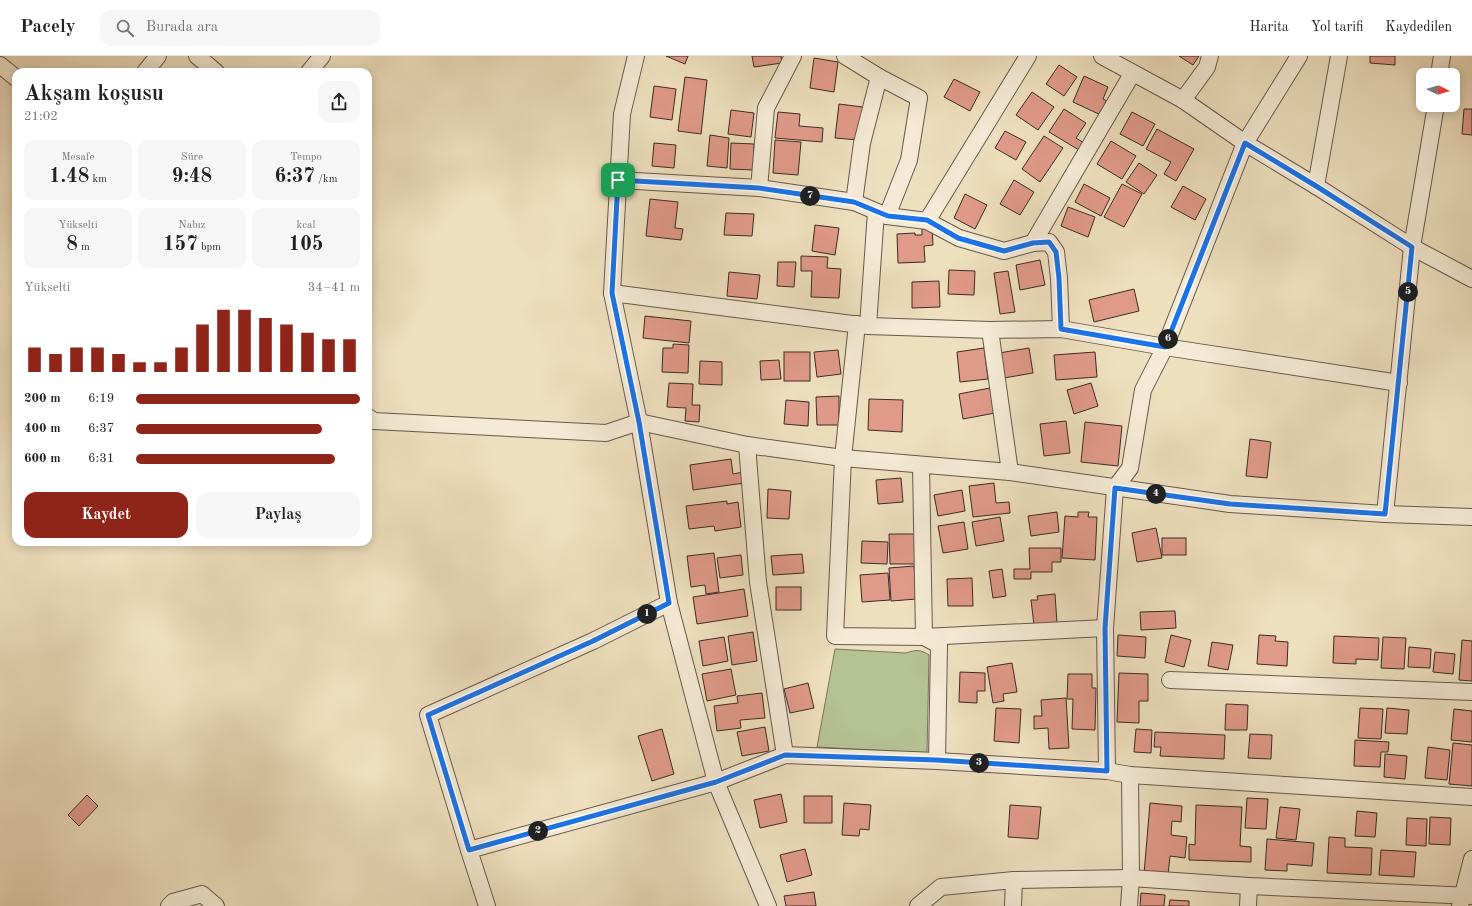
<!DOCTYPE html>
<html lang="tr">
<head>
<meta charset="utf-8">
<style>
  body { margin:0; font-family:"Old Standard TT",serif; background:#f6f6f6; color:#222; height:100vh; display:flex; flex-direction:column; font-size:15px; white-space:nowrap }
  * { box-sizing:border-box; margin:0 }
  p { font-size:13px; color:#767676 }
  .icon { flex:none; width:22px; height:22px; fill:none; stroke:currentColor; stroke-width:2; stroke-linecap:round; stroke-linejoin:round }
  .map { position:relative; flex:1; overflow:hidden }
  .side { position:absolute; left:12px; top:12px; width:360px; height:478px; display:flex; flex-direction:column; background:#fff; border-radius:12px; box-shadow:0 2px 10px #0003 }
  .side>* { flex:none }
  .needle { width:26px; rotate:95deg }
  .fabs { position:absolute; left:1416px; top:12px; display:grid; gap:8px }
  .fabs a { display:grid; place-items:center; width:44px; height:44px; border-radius:8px; background:#fff; box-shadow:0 2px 10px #0003; font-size:20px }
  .pin { position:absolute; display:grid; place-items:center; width:34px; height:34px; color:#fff; margin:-17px; border-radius:8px; box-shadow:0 2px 6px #0006 }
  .km { position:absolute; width:20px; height:20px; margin:-10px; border-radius:50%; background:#222; color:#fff; font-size:11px; line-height:20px; text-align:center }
  .round { display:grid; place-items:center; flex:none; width:42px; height:42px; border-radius:12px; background:#f6f6f6 }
  .overview { display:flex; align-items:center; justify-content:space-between; height:68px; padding:0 12px }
  h1 { font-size:22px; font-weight:800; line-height:30px }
  .stats { display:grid; grid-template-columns:repeat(3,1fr); gap:6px; height:68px; padding:4px 12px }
  .stats div { display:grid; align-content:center; border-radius:10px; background:#f6f6f6; text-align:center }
  .stats b { font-size:20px; font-weight:800 }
  .stats small { font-size:11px; font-weight:400 }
  .stats p { font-size:11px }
  .chart { height:112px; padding:8px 12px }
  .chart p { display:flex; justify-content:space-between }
  .chart svg { width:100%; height:72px; margin-top:4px; stroke:#8f2418; stroke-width:6 }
  .cta { display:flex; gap:8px; margin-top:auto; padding:8px 12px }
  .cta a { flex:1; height:46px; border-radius:12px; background:#8f2418; color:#fff; font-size:16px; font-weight:800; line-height:46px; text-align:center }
  .cta a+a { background:#f6f6f6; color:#222 }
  ul { padding:0 12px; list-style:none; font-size:13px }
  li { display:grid; grid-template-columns:64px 48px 1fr; align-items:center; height:30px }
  li i { height:10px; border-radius:5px; background:#8f2418 }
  header { display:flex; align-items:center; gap:24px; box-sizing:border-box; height:56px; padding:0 20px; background:#fff; border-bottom:1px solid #e0e0e0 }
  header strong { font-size:19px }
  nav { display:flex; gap:22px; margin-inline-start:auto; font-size:14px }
  .search { width:280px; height:36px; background:#f6f6f6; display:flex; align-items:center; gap:10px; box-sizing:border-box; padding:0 14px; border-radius:12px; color:#767676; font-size:15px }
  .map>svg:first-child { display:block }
</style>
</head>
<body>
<header>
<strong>Pacely</strong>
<div class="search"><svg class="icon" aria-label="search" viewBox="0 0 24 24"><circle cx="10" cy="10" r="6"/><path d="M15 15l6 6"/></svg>Burada ara</div>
<nav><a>Harita</a><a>Yol tarifi</a><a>Kaydedilen</a></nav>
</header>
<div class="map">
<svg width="1472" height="850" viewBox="0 0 1472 850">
  <rect width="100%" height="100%" fill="#eedfbe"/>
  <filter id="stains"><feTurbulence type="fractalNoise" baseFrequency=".005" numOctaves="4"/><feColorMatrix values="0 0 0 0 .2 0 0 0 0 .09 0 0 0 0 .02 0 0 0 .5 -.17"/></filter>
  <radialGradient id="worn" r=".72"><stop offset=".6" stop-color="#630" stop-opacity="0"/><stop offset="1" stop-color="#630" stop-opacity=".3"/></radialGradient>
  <path fill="#b5c294" stroke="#78765d" d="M835,593l71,4c9,-3 14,-4 23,2l-2,98 -110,-6z"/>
  <g fill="#e09a89" stroke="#3a2b26">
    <polygon points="666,0 688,0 685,8"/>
    <polygon points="752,0 781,0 782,7 754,11"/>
    <polygon points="1179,0 1199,0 1193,9"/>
    <polygon points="1370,0 1395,0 1395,9 1370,7"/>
    <polygon points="814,2 838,6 834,36 810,32"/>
    <polygon points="1059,9 1077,21 1064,40 1046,28"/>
    <polygon points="1084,20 1108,31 1103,43 1109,46 1103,60 1073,46"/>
    <polygon points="685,21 707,24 701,78 678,75"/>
    <polygon points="954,23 980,36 970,55 944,41"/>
    <polygon points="654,30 676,33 672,64 650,61"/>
    <polygon points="1032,36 1054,51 1038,74 1016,59"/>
    <polygon points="839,48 863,51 859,84 835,82"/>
    <polygon points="1064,53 1086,67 1076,82 1084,87 1079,94 1049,76"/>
    <polygon points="1464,53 1472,53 1472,79 1462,78"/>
    <polygon points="731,54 754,57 751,81 728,78"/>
    <polygon points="778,56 800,58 799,70 823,72 822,86 775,82"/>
    <polygon points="1132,56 1155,68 1143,90 1120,78"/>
    <polygon points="1157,73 1194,93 1176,125 1164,118 1171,106 1146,93"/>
    <polygon points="1005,75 1026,86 1016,104 995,92"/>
    <polygon points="710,79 729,82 727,112 707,110"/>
    <polygon points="1044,80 1063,92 1040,126 1022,113"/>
    <polygon points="775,84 801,86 798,119 773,117"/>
    <polygon points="1111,85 1136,100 1122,123 1097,108"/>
    <polygon points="654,87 676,89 674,112 652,110"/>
    <polygon points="731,87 754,88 753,114 730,113"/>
    <polygon points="1139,107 1157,119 1144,138 1126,126"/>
    <polygon points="1014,124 1034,136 1020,159 1000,148"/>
    <polygon points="1084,128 1110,142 1101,160 1075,146"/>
    <polygon points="1122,128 1142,138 1124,171 1104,161"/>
    <polygon points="1183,130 1206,143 1195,164 1171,151"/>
    <polygon points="965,138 987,149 975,173 954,162"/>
    <polygon points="650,143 678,146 675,172 683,173 681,184 646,180"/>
    <polygon points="1068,151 1095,161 1088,181 1061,170"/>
    <polygon points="726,157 754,158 752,180 724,179"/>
    <polygon points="815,169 839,172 835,199 812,195"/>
    <polygon points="922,171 932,171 933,189 924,190 925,206 898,207 897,178 915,177 915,179 922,179"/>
    <polygon points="801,200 828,201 827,212 841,213 839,242 811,241 812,215 801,215"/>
    <polygon points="1040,204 1045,229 1020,234 1016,209"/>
    <polygon points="778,206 796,206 794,231 777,230"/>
    <polygon points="949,214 975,215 974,239 948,238"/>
    <polygon points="1008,215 1015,256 1000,258 994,217"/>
    <polygon points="729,216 760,219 757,243 727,240"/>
    <polygon points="939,225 940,251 912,252 912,226"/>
    <polygon points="1134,233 1139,255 1094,266 1089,244"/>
    <polygon points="645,260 691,265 689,287 643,282"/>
    <polygon points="673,288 689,289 688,317 662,316 663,292 673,292"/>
    <polygon points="984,292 988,323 960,326 957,296"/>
    <polygon points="1029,292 1033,317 1004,322 999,297"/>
    <polygon points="838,294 841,318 817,321 814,296"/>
    <rect x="784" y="296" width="26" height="29"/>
    <polygon points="1095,296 1097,321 1056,324 1054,299"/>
    <polygon points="779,304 781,323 761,324 760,305"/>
    <polygon points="700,305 722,306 722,329 699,328"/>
    <polygon points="669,327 693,328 692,349 700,349 699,366 685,365 686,352 667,351"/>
    <polygon points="1091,327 1098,350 1074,358 1067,334"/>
    <polygon points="990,332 995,357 963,363 959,338"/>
    <polygon points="839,340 839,369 817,369 816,341"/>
    <polygon points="869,343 903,344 902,376 868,374"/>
    <polygon points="786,344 809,346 808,370 784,368"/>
    <polygon points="1066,365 1070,397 1044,400 1040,368"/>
    <polygon points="1085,366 1122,370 1118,410 1081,406"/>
    <polygon points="1250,383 1271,386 1267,422 1246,420"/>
    <polygon points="731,403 733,418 743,416 745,427 693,434 690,409"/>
    <polygon points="901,422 903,446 878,448 876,424"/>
    <polygon points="994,427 996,447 1009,446 1010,457 973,461 969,430"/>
    <polygon points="768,433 791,435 789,463 767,462"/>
    <polygon points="962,434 965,455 938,460 934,439"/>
    <polygon points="727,445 727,448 738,446 741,471 715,475 714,470 689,473 686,450"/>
    <polygon points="1057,456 1059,476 1031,480 1028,460"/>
    <polygon points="1078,456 1089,456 1088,461 1097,461 1095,504 1062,502 1065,460 1078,461"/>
    <polygon points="1000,461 1004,485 976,490 972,466"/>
    <polygon points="964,466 968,493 943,497 938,470"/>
    <polygon points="1156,472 1162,502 1137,506 1132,477"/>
    <polygon points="889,478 916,478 917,508 890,508"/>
    <rect x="1162" y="482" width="24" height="17"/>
    <polygon points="862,485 888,486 887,508 861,507"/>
    <polygon points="1029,492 1061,492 1061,506 1052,506 1052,516 1031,516 1031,523 1014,523 1014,513 1030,513"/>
    <polygon points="714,497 719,536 706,538 705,529 691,531 687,500"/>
    <polygon points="802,498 804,517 773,519 771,500"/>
    <polygon points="741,499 743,519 720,522 717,502"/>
    <polygon points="914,510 917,543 891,545 889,512"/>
    <polygon points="1002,513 1006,540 993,542 989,515"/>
    <polygon points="888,517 890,544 862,546 860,519"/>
    <polygon points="972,522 973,550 948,550 947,523"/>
    <rect x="776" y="531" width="25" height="23"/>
    <polygon points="744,533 748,560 697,568 693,541"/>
    <polygon points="1055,538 1057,567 1034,569 1031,544 1038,544 1037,540"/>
    <polygon points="1175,555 1176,572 1141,574 1140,556"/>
    <polygon points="753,576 757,605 732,609 728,580"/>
    <polygon points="1118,579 1146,581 1145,602 1117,600"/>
    <polygon points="1171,579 1191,584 1184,611 1165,606"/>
    <polygon points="1259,579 1276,580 1275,585 1288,586 1287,610 1257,608"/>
    <polygon points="1334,580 1379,582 1378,604 1356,603 1356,608 1333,607"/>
    <polygon points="724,581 728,605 703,610 699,585"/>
    <polygon points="1383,581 1406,582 1404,613 1381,612"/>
    <polygon points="1462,584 1472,585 1472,625 1459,624"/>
    <polygon points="1212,586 1233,589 1228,614 1208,610"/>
    <polygon points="1409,591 1431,593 1430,612 1408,611"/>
    <polygon points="1435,596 1455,598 1453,618 1433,616"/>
    <polygon points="1012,607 1017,636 1003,638 1004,645 993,647 987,611"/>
    <polygon points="731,613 736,639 707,645 702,618"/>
    <polygon points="960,616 985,617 985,635 977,635 977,647 959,646"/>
    <polygon points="1119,617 1148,618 1148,645 1139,645 1139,667 1117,666"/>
    <polygon points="1068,618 1092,618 1092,632 1096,632 1095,674 1072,673 1073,643 1067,643"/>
    <polygon points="808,627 814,652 790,657 784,633"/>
    <polygon points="762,637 765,662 740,664 741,672 717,675 714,650 738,647 737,640"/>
    <polygon points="1066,642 1069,692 1049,693 1048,672 1034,673 1034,660 1042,660 1041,644"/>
    <polygon points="1226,648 1248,649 1247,674 1225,674"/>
    <polygon points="996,652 1021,653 1019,687 994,685"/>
    <polygon points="1360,652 1383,653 1381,683 1358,682"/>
    <polygon points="1387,652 1409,654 1407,678 1385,677"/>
    <polygon points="1454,653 1472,655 1472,686 1451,684"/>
    <polygon points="765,671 769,695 742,700 737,676"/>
    <polygon points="662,673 674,718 652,725 638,680"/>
    <polygon points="1136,673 1152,674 1151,697 1134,696"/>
    <polygon points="1155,676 1225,679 1224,703 1160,700 1161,691 1154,691"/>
    <polygon points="1250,678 1272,679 1271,703 1248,702"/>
    <polygon points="1355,684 1389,686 1388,696 1381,696 1380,711 1354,710"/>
    <polygon points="1453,687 1472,689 1472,730 1449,728"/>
    <polygon points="1428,691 1450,694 1447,724 1425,722"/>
    <polygon points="1385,698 1407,700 1405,723 1384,721"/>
    <polygon points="781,738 787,766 760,772 754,744"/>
    <polygon points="87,739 98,750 79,770 68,759"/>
    <rect x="804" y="740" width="28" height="27"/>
    <polygon points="1247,742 1268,743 1266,773 1245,772"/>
    <polygon points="844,747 871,749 869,774 860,773 859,780 842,779"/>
    <polygon points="1150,747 1182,750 1181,766 1172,765 1171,779 1187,781 1185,802 1170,800 1168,819 1144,818"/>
    <polygon points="1010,749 1041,751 1038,783 1008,781"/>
    <polygon points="1196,749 1242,751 1240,790 1251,791 1251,806 1189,804 1189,788 1195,789"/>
    <polygon points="1280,751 1300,753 1296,784 1276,782"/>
    <polygon points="1357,755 1377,757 1375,781 1355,780"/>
    <polygon points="1430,761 1451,762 1450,789 1429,788"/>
    <polygon points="1407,762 1427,763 1426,790 1406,789"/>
    <polygon points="1329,781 1345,782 1345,791 1372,792 1371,819 1327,817"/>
    <polygon points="1267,783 1314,787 1312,810 1287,808 1287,815 1265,814"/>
    <polygon points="805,793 812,819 787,826 780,799"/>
    <polygon points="1381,794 1416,796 1414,821 1379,819"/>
    <polygon points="814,836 816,850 786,850 784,840"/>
    <polygon points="1141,837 1165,839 1164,850 1140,850"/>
    <polygon points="1170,844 1189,845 1189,850 1169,850"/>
  </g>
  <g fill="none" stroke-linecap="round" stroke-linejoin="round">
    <defs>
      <g id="street">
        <polyline points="197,0 216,16"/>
        <polyline points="636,0 622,58 612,237 639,366 669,547 716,726 768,850"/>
        <polyline points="845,0 879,21 919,42 909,104 887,160"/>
        <polyline points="1102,0 1183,44 1245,87 1316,130 1412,191 1472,223"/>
        <polyline points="0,9 16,22"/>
        <polyline points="145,16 158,0"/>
        <polyline points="309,16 322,0"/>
        <polyline points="1439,19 1442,0"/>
        <polyline points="1183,44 1207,11 1210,0"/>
        <polyline points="618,124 759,132 854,146 887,160 927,165 959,182 1004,195 1033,187 1049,186 1056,196 1059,222 1061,273"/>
        <polyline points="1316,130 1339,0"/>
        <polyline points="759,132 766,52 793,0"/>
        <polyline points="854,146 862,87 879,21"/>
        <polyline points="927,165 1028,0"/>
        <polyline points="1033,187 1132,18"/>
        <polyline points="612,237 868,270 990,274 1061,273 1165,291 1399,327"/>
        <polyline points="857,268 843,402 835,580 924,581 1105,572"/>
        <polyline points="868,270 876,156"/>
        <polyline points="990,274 1010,416"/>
        <polyline points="368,361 374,365 606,377 639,366 747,389 843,402 1010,416 1230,448 1385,458 1472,461"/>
        <polyline points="747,389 758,526 785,699"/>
        <polyline points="921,409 924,581 939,589 937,705"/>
        <polyline points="1385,458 1412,191 1436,49"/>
        <polyline points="1170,624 1472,636"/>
        <polyline points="1107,715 1105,572 1115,432 1130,412 1143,334 1165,291 1245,87 1299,0"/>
        <polyline points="469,794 716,726 785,699 937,705 1107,715 1130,719 1472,741"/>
        <polyline points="169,850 173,846 202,838 216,850"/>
        <polyline points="487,850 469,794 428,659 593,585 669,547"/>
        <polyline points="918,850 941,831 1014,824 1131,822 1249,830 1472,840"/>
        <polyline points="1013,850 1014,824"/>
        <polyline points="1129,850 1131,822 1130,719"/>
        <polyline points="1248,850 1249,830"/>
        <polyline points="1460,850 1472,803"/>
      </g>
    </defs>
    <use href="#street" stroke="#67584c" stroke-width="18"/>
    <use href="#street" stroke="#f4ead5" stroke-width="16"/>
  </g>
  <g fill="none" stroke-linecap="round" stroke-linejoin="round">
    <defs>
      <polygon id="route" points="1245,87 1316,130 1412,191 1385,458 1230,448 1115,432 1105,572 1107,715 937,704 785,699 716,726 469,794 428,659 593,585 669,547 639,366 612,237 618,124 759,132 854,146 888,160 927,164 958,182 1004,195 1033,187 1049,186 1056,196 1059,222 1061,273 1165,291"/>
    </defs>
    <use href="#route" stroke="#fff" stroke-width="8"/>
    <use href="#route" stroke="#1a73e8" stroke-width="5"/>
  </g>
  <rect width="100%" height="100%" filter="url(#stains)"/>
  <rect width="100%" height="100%" fill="url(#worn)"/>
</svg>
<div class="fabs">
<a><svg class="needle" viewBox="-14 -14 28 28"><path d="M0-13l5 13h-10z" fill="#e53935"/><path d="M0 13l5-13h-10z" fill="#767676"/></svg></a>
</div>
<div class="pin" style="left:618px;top:124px;background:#1e9e55"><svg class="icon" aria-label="arrive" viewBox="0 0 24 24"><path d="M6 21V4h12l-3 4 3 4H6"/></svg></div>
<b class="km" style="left:647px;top:558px">1</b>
<b class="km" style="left:538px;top:775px">2</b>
<b class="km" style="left:979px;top:707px">3</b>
<b class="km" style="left:1156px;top:438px">4</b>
<b class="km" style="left:1408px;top:236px">5</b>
<b class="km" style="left:1168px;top:283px">6</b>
<b class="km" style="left:810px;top:140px">7</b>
<section class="side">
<div class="overview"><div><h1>Akşam koşusu</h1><p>21:02</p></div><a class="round"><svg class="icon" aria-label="share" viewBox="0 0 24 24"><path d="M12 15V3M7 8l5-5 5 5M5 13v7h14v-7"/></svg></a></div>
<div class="stats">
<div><p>Mesafe</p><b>1.48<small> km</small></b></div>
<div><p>Süre</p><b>9:48</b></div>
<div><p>Tempo</p><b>6:37<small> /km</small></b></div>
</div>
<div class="stats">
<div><p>Yükselti</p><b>8<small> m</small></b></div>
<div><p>Nabız</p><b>157<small> bpm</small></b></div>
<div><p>kcal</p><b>105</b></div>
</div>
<div class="chart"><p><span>Yükselti</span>34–41 m</p>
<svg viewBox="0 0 160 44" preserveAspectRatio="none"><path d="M5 44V29M15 44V33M25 44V29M35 44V29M45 44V33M55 44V38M65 44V38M75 44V29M85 44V15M95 44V6M105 44V6M115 44V11M125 44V15M135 44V20M145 44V24M155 44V24"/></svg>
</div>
<ul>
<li><b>200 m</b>6:19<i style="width:100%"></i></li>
<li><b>400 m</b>6:37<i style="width:83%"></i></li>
<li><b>600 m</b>6:31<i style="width:89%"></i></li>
</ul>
<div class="cta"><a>Kaydet</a><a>Paylaş</a></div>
</section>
</div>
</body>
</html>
